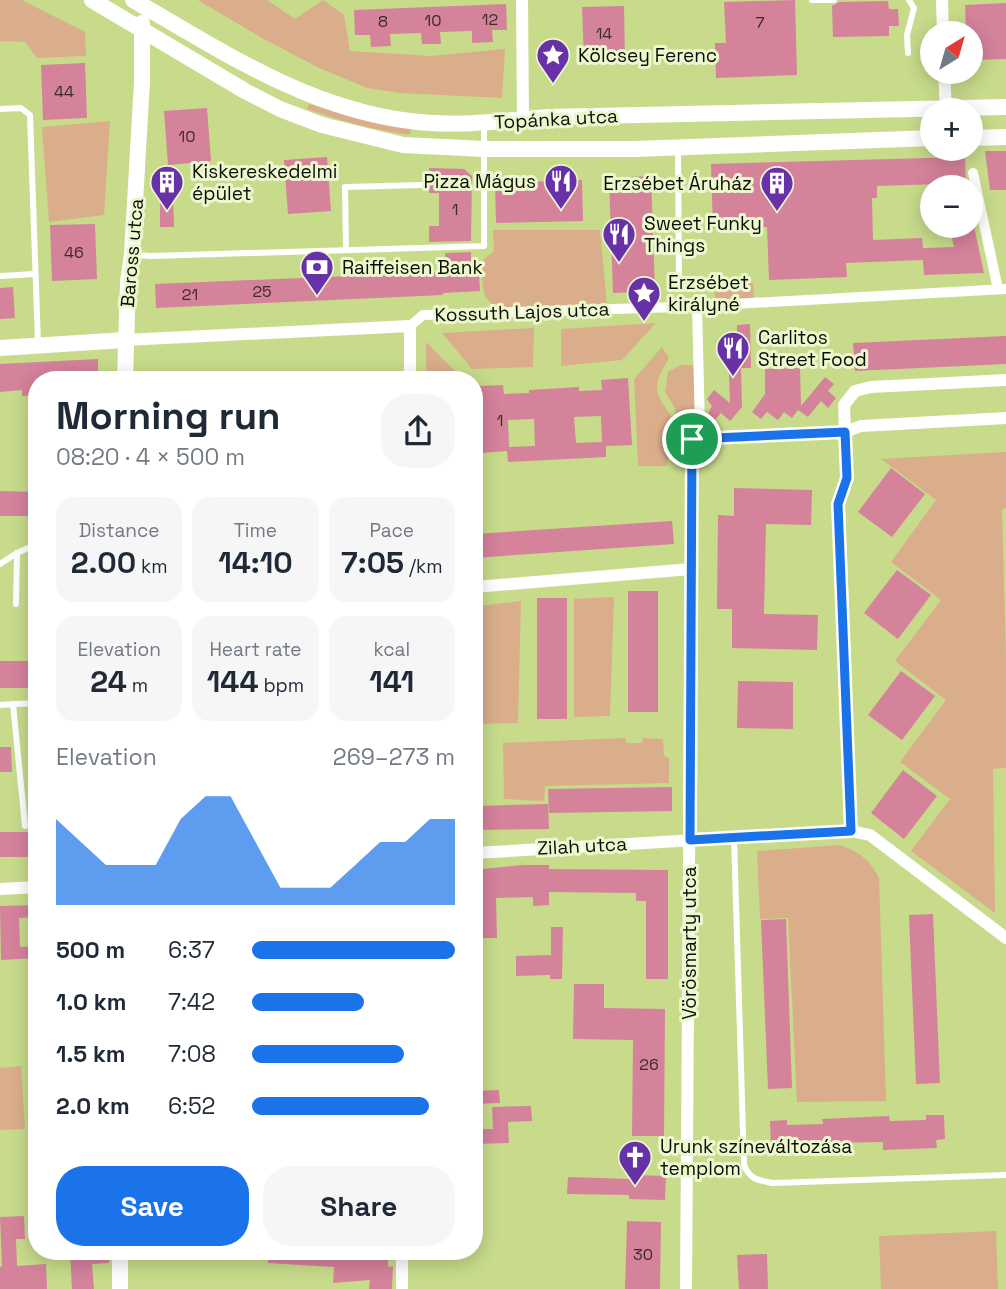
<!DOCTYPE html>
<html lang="en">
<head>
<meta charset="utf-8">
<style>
  body { margin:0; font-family:"Space Grotesk",sans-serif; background:#f6f6f7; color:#1f2937; height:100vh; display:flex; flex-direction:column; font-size:26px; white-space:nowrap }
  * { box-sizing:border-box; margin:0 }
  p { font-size:23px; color:#747a83 }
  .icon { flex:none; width:38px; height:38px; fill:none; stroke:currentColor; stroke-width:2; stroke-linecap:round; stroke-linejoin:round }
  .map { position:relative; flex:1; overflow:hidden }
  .panel { position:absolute; left:28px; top:371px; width:455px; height:889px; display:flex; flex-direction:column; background:#fff; border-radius:28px; box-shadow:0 4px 18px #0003 }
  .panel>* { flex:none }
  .needle { width:46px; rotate:37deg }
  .controls { position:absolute; left:920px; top:21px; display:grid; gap:14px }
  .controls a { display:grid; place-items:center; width:63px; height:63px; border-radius:50%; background:#fff; box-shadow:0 4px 18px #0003; font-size:35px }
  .pin { position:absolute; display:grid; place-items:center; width:60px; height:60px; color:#fff; margin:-30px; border:4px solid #fff; border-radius:50%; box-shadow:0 2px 7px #0007 }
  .round { display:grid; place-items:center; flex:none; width:74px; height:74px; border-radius:28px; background:#f6f6f7 }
  .summary { display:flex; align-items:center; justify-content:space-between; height:119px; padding:0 28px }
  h1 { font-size:38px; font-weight:700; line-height:52px }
  .metrics { display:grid; grid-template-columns:repeat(3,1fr); gap:10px; height:119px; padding:7px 28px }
  .metrics div { display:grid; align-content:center; border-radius:18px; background:#f6f6f7; text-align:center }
  .metrics b { font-size:30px; font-weight:700 }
  .metrics small { font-size:19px; font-weight:400 }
  .metrics p { font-size:19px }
  .chart { height:196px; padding:14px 28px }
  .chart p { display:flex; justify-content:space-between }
  .chart svg { width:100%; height:126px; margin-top:7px; fill:#1a73e8; opacity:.7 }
  .primary-button { display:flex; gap:14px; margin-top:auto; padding:14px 28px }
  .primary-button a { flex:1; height:80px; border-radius:28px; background:#1a73e8; color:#fff; font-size:28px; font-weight:700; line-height:80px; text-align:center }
  .primary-button a+a { background:#f6f6f7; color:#1f2937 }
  ul { padding:0 28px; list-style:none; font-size:23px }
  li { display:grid; grid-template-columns:112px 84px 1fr; align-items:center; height:52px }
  li i { height:18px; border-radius:9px; background:#1a73e8 }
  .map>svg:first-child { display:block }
</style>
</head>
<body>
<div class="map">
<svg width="1006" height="1289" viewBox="0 0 1006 1289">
  <rect width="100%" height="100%" fill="#c7db8b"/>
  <g fill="#daae8b">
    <polygon points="0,0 22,0 85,32 86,56 37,58 25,42 0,41"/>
    <polygon points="198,0 267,0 295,19 323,0 344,15 350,51 431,56 505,49 502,98 400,93 367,88 317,67 262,38"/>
    <path d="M309,104l40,12 62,12 -1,7c-36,-5 -69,-14 -103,-26z"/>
    <polygon points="110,121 104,215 49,222 42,127"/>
    <path d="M493,230h107l7,76 -107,2c-22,-9 -17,-26 -18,-47l12,-10z"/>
    <polygon points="753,283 754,300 715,301 714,284"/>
    <polygon points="656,323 622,360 561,366 561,329"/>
    <polygon points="534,328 533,367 472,369 442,333"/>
    <polygon points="426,342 463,379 463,380 426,380"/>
    <path d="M662,347l7,11c-17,29 -16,33 4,60l-6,48h-29l-4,-87z"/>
    <polygon points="681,365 698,365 700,428 685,445 677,445 675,408 665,392 668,372"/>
    <polygon points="1006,452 1006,508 1002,509 1006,657 1006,768 993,769 995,913 911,851 950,799 900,762 946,700 895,661 941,600 891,562 936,500 881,459"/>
    <polygon points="614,597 610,716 574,717 574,599"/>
    <polygon points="521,601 518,723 478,724 478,606"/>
    <polygon points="625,738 627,743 642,743 643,738 663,739 664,756 669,758 669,783 545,786 544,801 504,799 503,743"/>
    <path d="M840,845c19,7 30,14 39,33l7,223 -89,1 -9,-184 -28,1 -3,-68z"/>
    <polygon points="21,1066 25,1129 0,1130 0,1068"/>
    <polygon points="996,1231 998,1289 881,1289 879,1236"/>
  </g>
  <g fill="#d5829b" fill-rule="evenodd">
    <polygon points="795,0 797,75 716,78 715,43 726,43 724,2"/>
    <polygon points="888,1 889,9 898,9 899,26 889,26 889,36 833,37 832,6 839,2"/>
    <polygon points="1006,3 1006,59 971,60 971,33 966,33 965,5"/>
    <polygon points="506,4 507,30 492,30 493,42 472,43 472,31 440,32 441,44 422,44 421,33 390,34 391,46 371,47 370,35 355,35 354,10"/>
    <polygon points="624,6 625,59 584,60 582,7"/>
    <polygon points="85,63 87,118 43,120 41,65"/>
    <polygon points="207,108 211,161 168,165 164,111"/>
    <polygon points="985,151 1006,151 1006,190 990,190"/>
    <polygon points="327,157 331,211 288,214 284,160"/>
    <polygon points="965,157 966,187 942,187 942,184 877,186 877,198 872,198 873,240 922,238 923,248 954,247 949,226 974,226 984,273 924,275 923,260 870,262 846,263 847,277 769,280 767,227 713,228 711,164"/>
    <polygon points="429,168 464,169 472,176 471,241 429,242 429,226 439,226 439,193 429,193"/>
    <polygon points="651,176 655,291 613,293 609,178"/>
    <polygon points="582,180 583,221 496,223 495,183"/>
    <polygon points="160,197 173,197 174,227 160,227"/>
    <polygon points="95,224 97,279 52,281 50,225"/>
    <polygon points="471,252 471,259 478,259 480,291 443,293 443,295 156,308 155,284 446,272 445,253"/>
    <polygon points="13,287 15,318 0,319 0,288"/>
    <polygon points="750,324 751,368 741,368 742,407 730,421 721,413 714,421 707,415 712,406 707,399 714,390 730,403 728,345 737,345 737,325"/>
    <polygon points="1006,336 1006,364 855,371 853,343"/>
    <polygon points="98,359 98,380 37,380 37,395 22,396 22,390 0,392 0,364"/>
    <polygon points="800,368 801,406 825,377 834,384 828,391 836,398 828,408 821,401 808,417 798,410 792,418 784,412 778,420 767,412 761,419 752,412 765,394 765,369"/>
    <path d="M628,378l4,67 -26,1v11l-98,5 -1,-11 -26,2 -4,-67 26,-1 1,9 25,-1v-3l50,-3v4l23,-1 -1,-10zM601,416l1,26 -26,1 -2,-26zM534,419l1,27 -26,1 -1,-27z"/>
    <polygon points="891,468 925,494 892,537 858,512"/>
    <polygon points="734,488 812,490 811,525 766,524 764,614 818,615 817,650 732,648 732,609 717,609 718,515 734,516"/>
    <polygon points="0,491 37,492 37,516 0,516"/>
    <polygon points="672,521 674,544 474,558 474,534"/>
    <polygon points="897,570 931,595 898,639 864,613"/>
    <rect x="628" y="591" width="30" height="121"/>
    <rect x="537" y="598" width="30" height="121"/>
    <rect x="0" y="661" width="37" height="27"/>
    <polygon points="901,671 935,696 902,740 868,715"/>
    <polygon points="738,681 793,682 793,729 737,728"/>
    <polygon points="0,747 11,747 12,772 0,772"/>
    <polygon points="903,770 937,796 904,839 871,813"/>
    <polygon points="672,787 672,811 549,813 548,789"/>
    <polygon points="548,804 549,829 474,830 474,806"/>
    <rect x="0" y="832" width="37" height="25"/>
    <polygon points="522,865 549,865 549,869 668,870 668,979 646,979 646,901 636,901 636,893 549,892 549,905 533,906 533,897 496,898 497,938 474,938 474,870"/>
    <polygon points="37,905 37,917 19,918 20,947 37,946 37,958 1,960 0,906"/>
    <polygon points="933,914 940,1083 916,1084 909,915"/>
    <polygon points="786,919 792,1088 768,1089 761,920"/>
    <polygon points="551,927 563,927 562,979 550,979 550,975 516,976 516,956 551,955"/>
    <polygon points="574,984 604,984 604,1008 665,1009 664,1136 632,1136 633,1040 573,1039"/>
    <polygon points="499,1090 500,1103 474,1104 474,1091"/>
    <polygon points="531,1106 532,1121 508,1122 509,1143 474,1144 474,1129 493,1129 492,1107"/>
    <polygon points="926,1115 944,1115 945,1139 936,1140 937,1148 883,1150 883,1142 829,1143 830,1152 781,1153 781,1145 771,1145 770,1121 787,1120 787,1125 823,1124 822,1119 889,1116 890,1121 926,1120"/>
    <polygon points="630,1175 666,1176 665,1200 629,1199 629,1195 567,1194 568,1177 629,1179"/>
    <polygon points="24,1216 25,1239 16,1239 17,1266 46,1264 47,1289 0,1289 0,1267 2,1266 0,1217"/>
    <polygon points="627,1221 661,1222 660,1289 625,1289"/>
    <polygon points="70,1251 109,1251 109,1263 92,1264 94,1289 72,1289"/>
    <polygon points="268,1251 388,1251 388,1267 393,1266 392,1289 369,1289 370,1280 333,1283 334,1267 268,1263"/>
    <polygon points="767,1254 768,1289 739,1289 737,1255"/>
  </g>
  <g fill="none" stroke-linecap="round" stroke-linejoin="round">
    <g stroke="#fff" stroke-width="6">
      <polyline points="812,0 834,0"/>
      <polyline points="908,53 907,35 914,8 909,0"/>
      <polyline points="0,109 21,108 30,115 38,343"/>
      <polyline points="678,149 679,282"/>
      <polyline points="346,250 345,187 421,185"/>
      <polyline points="133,255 152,256 484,246 484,124"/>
      <polyline points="0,276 35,274"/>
      <polyline points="0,564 17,553 37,544"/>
      <polyline points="16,604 17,553"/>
      <polyline points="13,704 25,826"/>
      <polyline points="0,705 37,703"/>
      <path d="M734,837l10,328c6,15 14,15 29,18l233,-8"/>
    </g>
    <g stroke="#fff" stroke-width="10">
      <polyline points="973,173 998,289"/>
      <polyline points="410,326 423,315 679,307 1006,289"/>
      <polyline points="692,439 700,428 697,306"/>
    </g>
    <g stroke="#fff" stroke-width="12">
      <polyline points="522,0 523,119"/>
      <polyline points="942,0 943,33"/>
      <polyline points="944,72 946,110"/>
      <polyline points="125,340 410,326 410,380"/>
      <polyline points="474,587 691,569"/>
      <polyline points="851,831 839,504 847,478 844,405 855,391 871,387 1006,380"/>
      <polyline points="474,853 851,831 870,835 1006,938"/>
      <polyline points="0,889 37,887"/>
      <polyline points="402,1289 402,1251"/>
      <polyline points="686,1289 692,439 845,432 861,426 1006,418"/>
    </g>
    <g stroke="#fff" stroke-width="16">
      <polyline points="92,0 245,91 280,109 322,125 403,145 485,149 635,149 933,138"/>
      <path d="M133,0c89,51 173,108 277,121 45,6 93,0 138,-4l458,-10"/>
      <polyline points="971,138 1006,137"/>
      <polyline points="0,348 125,340"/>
      <polyline points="125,380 128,282 132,255 142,81 142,23"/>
      <polyline points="120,1289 120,1251"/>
    </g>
  </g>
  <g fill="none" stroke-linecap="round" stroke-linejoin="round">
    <defs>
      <polygon id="route" points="845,432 847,478 838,504 851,831 690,840 692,439"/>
    </defs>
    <use href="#route" stroke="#fff" stroke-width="14"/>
    <use href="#route" stroke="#1a73e8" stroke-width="9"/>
  </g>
  <defs>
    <symbol id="sight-pin" viewBox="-11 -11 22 30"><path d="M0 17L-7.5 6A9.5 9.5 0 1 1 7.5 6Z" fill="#6831a8" stroke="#ecf7d0"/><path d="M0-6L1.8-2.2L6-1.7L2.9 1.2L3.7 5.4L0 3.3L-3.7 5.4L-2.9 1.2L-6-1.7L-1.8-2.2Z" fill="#fff"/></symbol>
    <symbol id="restaurant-pin" viewBox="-11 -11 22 30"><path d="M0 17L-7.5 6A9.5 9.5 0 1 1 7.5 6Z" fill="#6831a8" stroke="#ecf7d0"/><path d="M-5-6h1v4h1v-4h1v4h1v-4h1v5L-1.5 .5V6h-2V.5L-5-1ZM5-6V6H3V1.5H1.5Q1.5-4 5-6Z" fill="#fff"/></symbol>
    <symbol id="building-pin" viewBox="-11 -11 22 30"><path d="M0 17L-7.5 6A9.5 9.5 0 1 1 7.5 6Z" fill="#6831a8" stroke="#ecf7d0"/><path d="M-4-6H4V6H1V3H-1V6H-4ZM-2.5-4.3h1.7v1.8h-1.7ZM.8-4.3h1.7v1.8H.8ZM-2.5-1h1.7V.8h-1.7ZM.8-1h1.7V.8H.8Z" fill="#fff"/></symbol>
    <symbol id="bank-pin" viewBox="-11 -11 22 30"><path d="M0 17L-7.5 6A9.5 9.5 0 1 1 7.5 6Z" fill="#6831a8" stroke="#ecf7d0"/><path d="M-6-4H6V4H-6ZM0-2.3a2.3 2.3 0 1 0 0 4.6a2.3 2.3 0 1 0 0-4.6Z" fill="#fff"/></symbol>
    <symbol id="church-pin" viewBox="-11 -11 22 30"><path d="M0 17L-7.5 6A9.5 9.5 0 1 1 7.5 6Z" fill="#6831a8" stroke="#ecf7d0"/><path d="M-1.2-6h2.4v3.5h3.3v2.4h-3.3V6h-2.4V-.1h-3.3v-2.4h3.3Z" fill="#fff"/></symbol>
  </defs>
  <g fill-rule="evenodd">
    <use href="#sight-pin" x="534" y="36" width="38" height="52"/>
    <use href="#restaurant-pin" x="542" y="162" width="38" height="52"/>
    <use href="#building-pin" x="148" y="163" width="38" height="52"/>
    <use href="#building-pin" x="758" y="164" width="38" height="52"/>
    <use href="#restaurant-pin" x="600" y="215" width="38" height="52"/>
    <use href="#bank-pin" x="298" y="248" width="38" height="52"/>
    <use href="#sight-pin" x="625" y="274" width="38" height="52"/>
    <use href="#restaurant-pin" x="714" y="329" width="38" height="52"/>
    <use href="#church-pin" x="616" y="1138" width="38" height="52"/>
  </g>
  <g text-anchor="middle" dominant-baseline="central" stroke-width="6" stroke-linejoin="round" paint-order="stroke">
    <g font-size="16" fill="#3d2c27">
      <text x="490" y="19">12</text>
      <text x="433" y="20">10</text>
      <text x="383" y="21">8</text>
      <text x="760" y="22">7</text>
      <text x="604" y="33">14</text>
      <text x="64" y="91">44</text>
      <text x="187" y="136">10</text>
      <text x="455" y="209">1</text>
      <text x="74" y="252">46</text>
      <text x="262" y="291">25</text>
      <text x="190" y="294">21</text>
      <text x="500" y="420">1</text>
      <text x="649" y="1064">26</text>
      <text x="643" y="1254">30</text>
    </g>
    <g font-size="19" fill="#0a0f00" stroke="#ecf7d0" text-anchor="start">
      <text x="578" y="55">Kölcsey Ferenc</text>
      <text x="192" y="171">Kiskereskedelmi<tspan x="192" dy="22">épület</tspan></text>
      <text x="536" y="181" text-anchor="end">Pizza Mágus</text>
      <text x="752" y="183" text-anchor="end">Erzsébet Áruház</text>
      <text x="644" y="223">Sweet Funky<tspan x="644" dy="22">Things</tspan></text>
      <text x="342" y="267">Raiffeisen Bank</text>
      <text x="668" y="282">Erzsébet<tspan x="668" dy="22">királyné</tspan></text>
      <text x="758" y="337">Carlitos<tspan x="758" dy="22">Street Food</tspan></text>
      <text x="660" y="1146">Urunk színeváltozása<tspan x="660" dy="22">templom</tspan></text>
    </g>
    <g font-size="19" fill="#0a0f00" stroke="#ecf7d0">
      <text transform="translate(556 119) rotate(-3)">Topánka utca</text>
      <text transform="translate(132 253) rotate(-85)">Baross utca</text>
      <text transform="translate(522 312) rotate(-2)">Kossuth Lajos utca</text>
      <text transform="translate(582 846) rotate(-3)">Zilah utca</text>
      <text transform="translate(689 943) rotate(-90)">Vörösmarty utca</text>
    </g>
  </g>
</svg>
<div class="controls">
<a><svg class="needle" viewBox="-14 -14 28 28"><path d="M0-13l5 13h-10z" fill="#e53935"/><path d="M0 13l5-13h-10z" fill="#747a83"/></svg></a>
<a>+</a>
<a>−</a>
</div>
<div class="pin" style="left:692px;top:439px;background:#1e9e55"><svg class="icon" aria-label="arrive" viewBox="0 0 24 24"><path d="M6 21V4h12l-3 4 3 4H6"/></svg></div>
<section class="panel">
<div class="summary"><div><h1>Morning run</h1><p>08:20 · 4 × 500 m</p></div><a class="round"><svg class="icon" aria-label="share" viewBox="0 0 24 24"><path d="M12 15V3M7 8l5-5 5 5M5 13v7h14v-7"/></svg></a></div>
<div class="metrics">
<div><p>Distance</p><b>2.00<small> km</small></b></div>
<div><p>Time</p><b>14:10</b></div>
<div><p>Pace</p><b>7:05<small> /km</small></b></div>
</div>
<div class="metrics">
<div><p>Elevation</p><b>24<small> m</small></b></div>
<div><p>Heart rate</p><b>144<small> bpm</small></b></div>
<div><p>kcal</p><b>141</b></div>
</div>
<div class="chart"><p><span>Elevation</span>269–273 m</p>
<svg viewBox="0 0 160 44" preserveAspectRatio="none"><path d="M0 44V14L10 22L20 30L30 30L40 30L50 14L60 6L70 6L80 22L90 38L100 38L110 38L120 30L130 22L140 22L150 14L160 14V44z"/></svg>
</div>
<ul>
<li><b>500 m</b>6:37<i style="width:100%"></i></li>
<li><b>1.0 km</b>7:42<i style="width:55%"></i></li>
<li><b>1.5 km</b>7:08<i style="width:75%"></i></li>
<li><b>2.0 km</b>6:52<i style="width:87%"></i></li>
</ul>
<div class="primary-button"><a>Save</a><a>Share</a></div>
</section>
</div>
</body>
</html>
